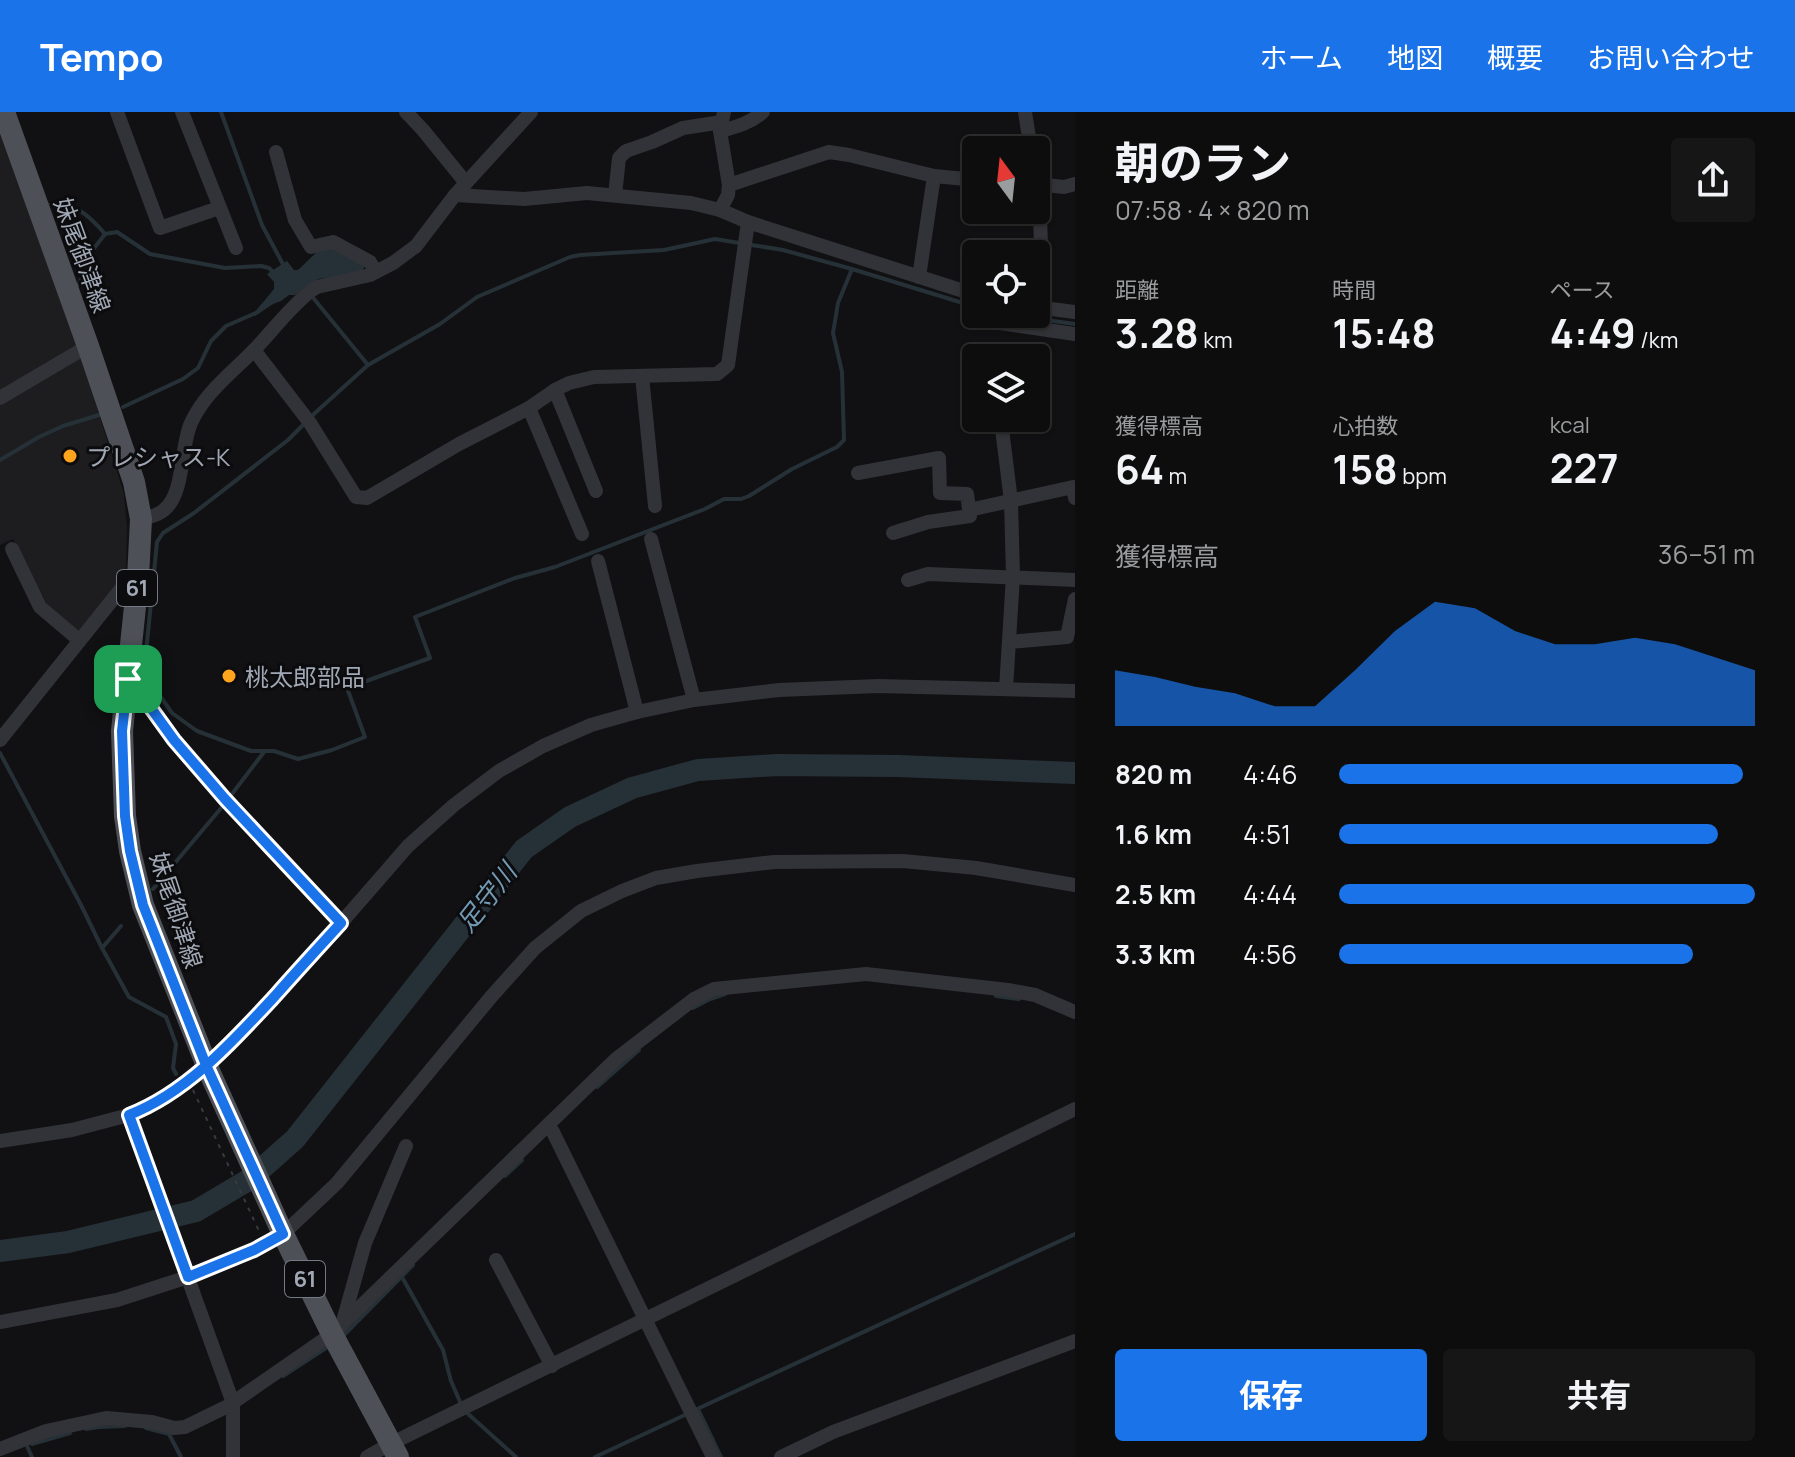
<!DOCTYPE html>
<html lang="ja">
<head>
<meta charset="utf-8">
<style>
  body { margin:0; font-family:Manrope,"Noto Sans JP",sans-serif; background:#161617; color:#f1f3f6; height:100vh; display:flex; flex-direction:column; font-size:30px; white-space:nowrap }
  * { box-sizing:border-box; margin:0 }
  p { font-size:26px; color:#9a9c9e }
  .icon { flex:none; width:44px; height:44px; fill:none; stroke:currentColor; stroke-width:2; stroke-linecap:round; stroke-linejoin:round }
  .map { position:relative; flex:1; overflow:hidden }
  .side { display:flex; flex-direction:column; background:#0d0d0e; width:720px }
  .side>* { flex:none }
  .needle { width:52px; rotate:345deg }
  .controls { position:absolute; left:962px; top:24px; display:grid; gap:16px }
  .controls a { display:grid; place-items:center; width:88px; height:88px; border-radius:8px; background:#0d0d0e; box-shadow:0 2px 6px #0004,0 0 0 2px #2d2d2e; font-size:40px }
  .pin { position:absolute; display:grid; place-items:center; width:68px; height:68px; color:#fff; margin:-34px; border-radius:16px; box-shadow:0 4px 12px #0006 }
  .round { display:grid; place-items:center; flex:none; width:84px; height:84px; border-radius:8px; background:#161617 }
  .headline { display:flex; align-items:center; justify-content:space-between; height:136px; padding:0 40px }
  h1 { font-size:44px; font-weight:700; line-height:60px }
  .figures { display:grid; grid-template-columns:repeat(3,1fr); gap:12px; height:136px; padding:8px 40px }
  .figures div { display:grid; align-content:center }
  .figures b { font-size:40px; font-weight:700 }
  .figures small { font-size:22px; font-weight:400 }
  .figures p { font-size:22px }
  .chart { height:224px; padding:16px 40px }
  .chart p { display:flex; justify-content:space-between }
  .chart svg { width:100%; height:144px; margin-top:8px; fill:#1a73e8; opacity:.7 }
  .primary-button { display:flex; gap:16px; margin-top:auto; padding:16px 40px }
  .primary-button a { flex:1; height:92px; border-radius:8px; background:#1a73e8; color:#fff; font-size:32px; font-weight:700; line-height:92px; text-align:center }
  .primary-button a+a { background:#161617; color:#f1f3f6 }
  ul { padding:0 40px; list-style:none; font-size:26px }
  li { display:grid; grid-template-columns:128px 96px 1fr; align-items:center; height:60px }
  li i { height:20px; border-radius:10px; background:#1a73e8 }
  header { display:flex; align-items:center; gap:48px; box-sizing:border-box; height:112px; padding:0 40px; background:#1a73e8; color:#fff }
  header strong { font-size:38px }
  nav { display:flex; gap:44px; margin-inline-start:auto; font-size:28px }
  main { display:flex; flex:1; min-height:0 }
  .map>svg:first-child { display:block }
</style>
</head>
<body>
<header>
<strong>Tempo</strong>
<nav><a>ホーム</a><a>地図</a><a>概要</a><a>お問い合わせ</a></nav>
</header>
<main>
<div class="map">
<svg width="1075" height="1345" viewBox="0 0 1075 1345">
  <rect width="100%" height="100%" fill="#111113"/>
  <polygon fill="#1d1d20" points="0,16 83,251 124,382 127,415 126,463 82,517 74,519 51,500 13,427 0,433"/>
  <polygon fill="#263137" points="331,135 365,153 362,161 318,167 295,183 289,183 281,189 273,192 255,204 254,201 274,177 274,170 267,162 287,149 294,158 298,158 319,138"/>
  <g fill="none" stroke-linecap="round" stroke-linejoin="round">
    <g stroke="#263137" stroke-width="4">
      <polyline points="221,0 262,113 285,156"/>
      <path d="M48,93c28,-2 40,9 57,29l12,-2 33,22 75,14 36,-2 8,2 5,5"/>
      <polyline points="78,173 82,166 89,143 105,122"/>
      <polyline points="310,182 368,253 440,212 477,185 570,145 580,143 664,138 715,127 783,138 852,157 976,195"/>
      <polyline points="1004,202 1075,212"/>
      <polyline points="368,253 315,301 288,328 194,401 163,421 157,430 144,561 172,601 197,619 251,639 274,639 298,647 332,638 365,625 347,576 430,546 415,505 515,466 555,455 705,397 724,387 741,387 749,384 792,357 837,335 844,328 842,260 833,221 838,191 852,157"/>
      <polyline points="123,295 183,267 198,256 211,229 226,214 258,200"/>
      <polyline points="0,348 39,325 63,314 99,303"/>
      <polyline points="0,641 81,793 102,836 129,885 166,905 176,932 173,956 176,962"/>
      <polyline points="153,777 222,695 264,640"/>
      <polyline points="102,836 121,814"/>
      <polyline points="996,884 1019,887"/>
      <polyline points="693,896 710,887 725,882"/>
      <polyline points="597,975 639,938"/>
      <polyline points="505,1064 522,1048"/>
      <polyline points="402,1165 443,1238 451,1269 461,1292"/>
      <polyline points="343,1224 413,1153"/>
      <polyline points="283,1264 329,1234"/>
      <polyline points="698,1297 721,1345"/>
      <polyline points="695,1298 1075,1122"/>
      <polyline points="466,1300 516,1345"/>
      <polyline points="146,1316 169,1322 181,1345"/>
      <polyline points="86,1317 99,1315 125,1314"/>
      <polyline points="32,1332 70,1321"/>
      <polyline points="27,1334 32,1345"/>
      <polyline points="595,1345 687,1302"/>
    </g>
    <polyline stroke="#263137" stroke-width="22" points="0,1139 68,1130 196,1099 250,1067 295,1027 524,737 570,705 632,676 698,658 777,653 898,654 1075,661"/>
    <g stroke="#383a3f" stroke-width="2" stroke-dasharray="4 6" stroke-linecap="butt">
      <polyline points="193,978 260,1121"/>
      <polyline points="139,1031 181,1145"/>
    </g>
    <g stroke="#323338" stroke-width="14">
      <polyline points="117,0 160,116 219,96"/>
      <polyline points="182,0 236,136"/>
      <polyline points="406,0 423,18 466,71"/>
      <polyline points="724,0 720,19 729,73"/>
      <polyline points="1025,0 1031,38"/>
      <path d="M720,19c17,-4 30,-8 43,-19"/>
      <polyline points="276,40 295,108 311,135 333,130 370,150 376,160"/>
      <polyline points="1036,61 1039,73 1043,196"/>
      <polyline points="1036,72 1064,75 1075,72"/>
      <polyline points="455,83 524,87 587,81 691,91 720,98 748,110 976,183"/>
      <polyline points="615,83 619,46 626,39 652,30 683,16 722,10"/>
      <polyline points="720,98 728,83 729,73 829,40 849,43 934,64 976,68"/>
      <polyline points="919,165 934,64"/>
      <polyline points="1036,195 1075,200"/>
      <polyline points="987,202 986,209 1075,222"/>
      <polyline points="254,238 310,311 356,385 367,386 459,332 529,296 555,278 596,379"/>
      <polyline points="642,264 655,394"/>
      <polyline points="555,278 569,271 594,265 717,262 728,253 748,110"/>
      <polyline points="0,286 88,234"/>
      <polyline points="529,296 582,422"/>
      <polyline points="1001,309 1011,389 1013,464 1006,577"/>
      <polyline points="858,361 939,346 940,381 967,382 970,404 928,410 893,421"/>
      <polyline points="969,398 1073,375 1075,386"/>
      <path d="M141,407c8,-2 16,-3 23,-9 21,-17 16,-63 27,-87 14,-31 42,-51 65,-75 18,-19 35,-42 56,-58l5,-3 53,-12 23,-12 23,-17 39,-51 76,-83"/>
      <polyline points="651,427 694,588"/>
      <polyline points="12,437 40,495 79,528"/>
      <polyline points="598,449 637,600"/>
      <polyline points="908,468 928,462 1075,468"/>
      <polyline points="1009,530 1067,525 1075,487"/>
      <polyline points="128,567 135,574 174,628 225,687 341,811"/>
      <polyline points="0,628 121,477 129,470 138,466"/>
      <polyline points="129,1003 135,1020"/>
      <polyline points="548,1014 553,1020 713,1345"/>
      <polyline points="0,1029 72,1018 129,1003 149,995 172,980 230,933 341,811 408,734 454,693 499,659 543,634 591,613 637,600 694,588 779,578 878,574 1075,579"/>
      <polyline points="496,1148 552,1254"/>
      <polyline points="185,1158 233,1291 233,1345"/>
      <polyline points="0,1210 117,1188 188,1165 254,1138 283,1122 337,1071 491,885 535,836 581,799 622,779 656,766 697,759 774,750 903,749 976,756 1075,773"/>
      <polyline points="342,1213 365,1131 406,1034"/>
      <polyline points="0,1337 46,1319 106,1306 152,1310 174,1316 185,1315 228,1294 332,1222 616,947 694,887 714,877 866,862 1008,878 1035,883 1075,900"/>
      <polyline points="367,1345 390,1332 1075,997"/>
      <polyline points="781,1345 833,1320 1075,1229"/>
    </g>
    <polyline stroke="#4d5057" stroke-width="22" points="4,0 88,234 134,370 141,407 138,466 122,619 125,704 130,739 143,793 209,959 283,1122 332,1222 398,1345"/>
  </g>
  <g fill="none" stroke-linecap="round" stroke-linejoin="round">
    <defs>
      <path id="route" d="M128,567l-6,52 3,85 5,35 13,54 63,160 77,169 -29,16 -66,27 -59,-162c59,-23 104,-74 146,-119 22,-25 44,-49 66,-73l-116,-124 -51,-59 -39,-54 -7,-7"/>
    </defs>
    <use href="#route" stroke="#fff" stroke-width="16"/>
    <use href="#route" stroke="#1a73e8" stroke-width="10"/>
  </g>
  <g fill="#ffa41d" stroke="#0c0c0e" stroke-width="3">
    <circle cx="70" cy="344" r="8"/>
    <circle cx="229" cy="564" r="8"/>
  </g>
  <g text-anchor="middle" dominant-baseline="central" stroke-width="6" stroke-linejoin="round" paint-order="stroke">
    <g fill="#0c0c0e" stroke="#747983" stroke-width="2">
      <rect x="117" y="458" width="40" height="36" rx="6"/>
      <rect x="285" y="1149" width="40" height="36" rx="6"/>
    </g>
    <g font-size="22" font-weight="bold" fill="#a1a8b5">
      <text x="137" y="476">61</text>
      <text x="305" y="1167">61</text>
    </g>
    <g font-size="24" fill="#a1a8b5" stroke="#0c0c0e">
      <text transform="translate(83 143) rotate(70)">妹尾御津線</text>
      <text transform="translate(177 798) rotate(72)">妹尾御津線</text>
    </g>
    <g font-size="24" fill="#a1a8b5" stroke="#0c0c0e" text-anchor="start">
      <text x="86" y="344">プレシャス-K</text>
      <text x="245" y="564">桃太郎部品</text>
    </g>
    <g font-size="26" font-style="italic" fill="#739ab4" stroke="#0c0c0e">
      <text transform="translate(486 785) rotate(-52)">足守川</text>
    </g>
  </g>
</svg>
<div class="controls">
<a><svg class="needle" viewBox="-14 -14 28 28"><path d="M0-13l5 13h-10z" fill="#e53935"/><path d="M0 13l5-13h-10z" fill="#9a9c9e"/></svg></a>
<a><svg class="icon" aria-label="locate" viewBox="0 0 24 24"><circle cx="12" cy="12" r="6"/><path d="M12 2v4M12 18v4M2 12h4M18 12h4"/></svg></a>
<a><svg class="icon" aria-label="layers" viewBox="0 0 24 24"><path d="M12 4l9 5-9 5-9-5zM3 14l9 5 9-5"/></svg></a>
</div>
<div class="pin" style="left:128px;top:567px;background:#1e9e55"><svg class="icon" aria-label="arrive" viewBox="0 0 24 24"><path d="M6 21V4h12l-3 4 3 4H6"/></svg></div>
</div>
<section class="side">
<div class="headline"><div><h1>朝のラン</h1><p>07:58 · 4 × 820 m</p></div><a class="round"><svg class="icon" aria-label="share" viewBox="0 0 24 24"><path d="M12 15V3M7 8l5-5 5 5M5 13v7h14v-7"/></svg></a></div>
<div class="figures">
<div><p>距離</p><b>3.28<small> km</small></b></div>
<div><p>時間</p><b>15:48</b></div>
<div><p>ペース</p><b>4:49<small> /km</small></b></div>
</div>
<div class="figures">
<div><p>獲得標高</p><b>64<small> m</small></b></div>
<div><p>心拍数</p><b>158<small> bpm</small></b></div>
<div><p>kcal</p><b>227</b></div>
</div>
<div class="chart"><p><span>獲得標高</span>36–51 m</p>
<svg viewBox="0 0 160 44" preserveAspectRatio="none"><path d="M0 44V27L10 29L20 32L30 34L40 38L50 38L60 27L70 15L80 6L90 8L100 15L110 19L120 19L130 17L140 19L150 23L160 27V44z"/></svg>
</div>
<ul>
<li><b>820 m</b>4:46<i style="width:97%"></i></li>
<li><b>1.6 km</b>4:51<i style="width:91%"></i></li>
<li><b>2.5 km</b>4:44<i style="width:100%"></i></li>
<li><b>3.3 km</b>4:56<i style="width:85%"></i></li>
</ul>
<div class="primary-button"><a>保存</a><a>共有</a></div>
</section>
</main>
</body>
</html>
